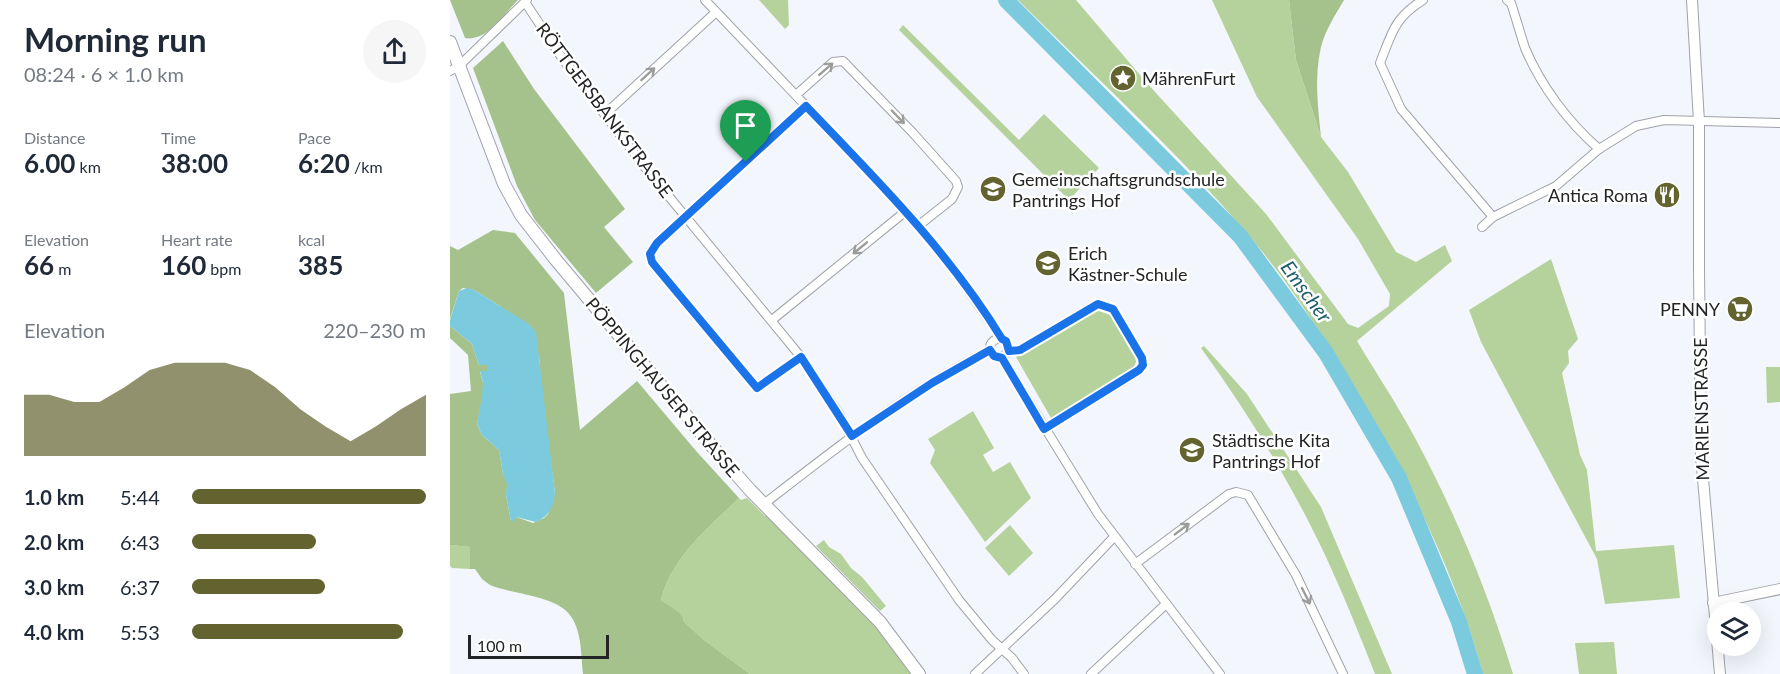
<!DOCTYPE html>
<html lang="en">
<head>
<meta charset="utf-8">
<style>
  body { margin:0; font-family:Lato,sans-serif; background:#f6f6f7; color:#1f2937; height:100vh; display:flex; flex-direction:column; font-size:22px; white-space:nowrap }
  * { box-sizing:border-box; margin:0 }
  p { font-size:20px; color:#747a83 }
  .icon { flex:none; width:33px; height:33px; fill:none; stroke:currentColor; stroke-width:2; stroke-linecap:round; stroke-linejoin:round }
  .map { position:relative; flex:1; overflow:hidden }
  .side { display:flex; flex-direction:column; background:#fff; width:450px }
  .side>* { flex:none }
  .controls { position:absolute; left:1257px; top:602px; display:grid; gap:12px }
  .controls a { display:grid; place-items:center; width:54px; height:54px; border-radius:50%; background:#fff; box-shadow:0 6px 24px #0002; font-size:30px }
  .scale { position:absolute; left:18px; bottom:15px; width:141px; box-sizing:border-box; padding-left:6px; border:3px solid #232426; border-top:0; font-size:16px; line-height:21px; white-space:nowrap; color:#232426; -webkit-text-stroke:4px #fff; paint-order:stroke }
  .pin { position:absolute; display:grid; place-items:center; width:51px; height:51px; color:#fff; margin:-62px -26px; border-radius:50% 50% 50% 0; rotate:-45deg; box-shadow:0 0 6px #0007 }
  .pin .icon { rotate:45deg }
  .round { display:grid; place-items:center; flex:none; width:63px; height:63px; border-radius:32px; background:#f6f6f7 }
  .overview { display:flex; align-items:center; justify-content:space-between; height:102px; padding:0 24px }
  h1 { font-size:33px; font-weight:700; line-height:45px }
  .stats { display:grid; grid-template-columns:repeat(3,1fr); gap:9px; height:102px; padding:6px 24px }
  .stats div { display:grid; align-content:center }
  .stats b { font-size:26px; font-weight:700 }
  .stats small { font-size:16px; font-weight:400 }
  .stats p { font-size:16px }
  .chart { height:168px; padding:12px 24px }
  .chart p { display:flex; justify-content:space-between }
  .chart svg { width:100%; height:108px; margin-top:6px; fill:#636330; opacity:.7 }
  ul { padding:0 24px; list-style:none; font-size:20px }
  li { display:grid; grid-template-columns:96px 72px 1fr; align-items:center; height:45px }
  li i { height:15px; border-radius:8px; background:#636330 }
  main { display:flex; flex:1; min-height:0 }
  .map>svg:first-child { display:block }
</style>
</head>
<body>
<main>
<section class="side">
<div class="overview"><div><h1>Morning run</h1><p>08:24 · 6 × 1.0 km</p></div><a class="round"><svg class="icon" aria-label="share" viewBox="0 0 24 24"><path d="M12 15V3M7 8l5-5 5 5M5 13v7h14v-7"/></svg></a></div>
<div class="stats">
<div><p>Distance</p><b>6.00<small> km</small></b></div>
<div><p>Time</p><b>38:00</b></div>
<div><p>Pace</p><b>6:20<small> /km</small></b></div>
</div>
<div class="stats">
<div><p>Elevation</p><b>66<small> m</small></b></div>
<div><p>Heart rate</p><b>160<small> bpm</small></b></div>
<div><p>kcal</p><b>385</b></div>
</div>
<div class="chart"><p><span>Elevation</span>220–230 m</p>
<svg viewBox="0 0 160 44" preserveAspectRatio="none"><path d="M0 44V19L10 19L20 22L30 22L40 16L50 9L60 6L70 6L80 6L90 9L100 16L110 25L120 32L130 38L140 32L150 25L160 19V44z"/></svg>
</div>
<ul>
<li><b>1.0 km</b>5:44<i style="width:100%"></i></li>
<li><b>2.0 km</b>6:43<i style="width:53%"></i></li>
<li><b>3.0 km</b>6:37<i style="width:57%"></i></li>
<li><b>4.0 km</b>5:53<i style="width:90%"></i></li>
</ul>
</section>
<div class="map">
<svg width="1330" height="674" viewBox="0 0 1330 674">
  <rect width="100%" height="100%" fill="#f3f6fc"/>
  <g fill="#b5d29c">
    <polygon points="309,0 338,0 339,25 335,29"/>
    <path d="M568,0h58l70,82 120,132 82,110 10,4 31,-22 1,-12 -32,-55 -101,-142 -45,-97h77l7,60 25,77 27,35 48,80 20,10 29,-17 7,16 -95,80c19,32 40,63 57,95 41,76 74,156 99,238h-30c-26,-96 -71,-187 -121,-273 -34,-57 -69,-114 -112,-164 -72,-85 -154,-159 -232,-237z"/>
    <polygon points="453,25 569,140 594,114 649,168 619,200 449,30"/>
    <polygon points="1101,259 1128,339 1118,351 1119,363 1112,373 1130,455 1137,470 1146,551 1224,545 1230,598 1155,604 1147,559 1031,342 1019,310"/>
    <polygon points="649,311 660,315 669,328 685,356 686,362 683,369 601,418 566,357 643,312"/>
    <path d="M754,346l43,48 74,113 71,167h-17c-14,-35 -28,-71 -44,-106 -35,-77 -80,-151 -130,-220z"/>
    <polygon points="1316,367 1330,367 1330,402 1317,403"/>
    <polygon points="523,411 544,448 533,455 543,472 560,462 581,498 535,542 480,463 485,450 478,439"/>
    <path d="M289,498l2,2 6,-2 18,18h3l100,101 45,57h-163l-46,-34 -20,-18 -1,-5 -22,-17c10,-42 48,-73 78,-102z"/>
    <polygon points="560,525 583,553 559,576 535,548"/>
    <polygon points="374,540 379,547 391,554 401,568 412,577 436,606 430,611 366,546"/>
    <polygon points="0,545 20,547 20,569 2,568 0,566"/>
    <polygon points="1164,642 1167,674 1129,674 1125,643"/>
  </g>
  <g fill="#a5c28c">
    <path d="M0,0h68c-14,14 -31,42 -53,38z"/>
    <path d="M839,0h55c-9,15 -19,31 -23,47 -7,30 -3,60 0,90l-25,-77z"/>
    <polygon points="53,41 84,89 175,209 154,227 183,262 146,293 85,220 67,186 23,68"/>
    <path d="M43,230l22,3 49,60 16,137 57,-49 60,71 42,46c-30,29 -68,60 -78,102l17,12 5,5 1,5 20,18 46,34h-167c-2,-18 -1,-40 -11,-56 -13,-23 -58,-23 -82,-33l-8,-6 -7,-10h-5v-22l-20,-2v-151l21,-3 -3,-36 -18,-17v-12l22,18 7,21 8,-1v7l-7,1 3,11v14l-6,27 5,11 17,15 4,24 5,10 -2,11 5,26 5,-4 17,6 11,-5 4,-4 7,-21 -13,-99 -3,-38 -39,-50 -26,-16 -11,-2 -4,3 -9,28v-73l8,4z"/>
  </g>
  <path fill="#7ccadd" d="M17,288l7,2 55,34 7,8 19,161c-1,14 -6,23 -19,29l-20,-5 -3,5 -2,-1 -5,-26 1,-11 -4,-10 -4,-24 -17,-15 -5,-11 5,-27 1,-14 -3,-12h7v-6h-8l-7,-21 -22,-18v-6l9,-29z"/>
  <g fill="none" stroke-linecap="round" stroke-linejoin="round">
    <polyline stroke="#7ccadd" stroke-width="16" points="556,0 790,236 876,353 949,478 1009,622 1025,674"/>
    <defs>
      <g id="minor">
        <polyline points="255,0 456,211 506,273 552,339"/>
        <path d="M973,0c-29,18 -31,33 -43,63l21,46 92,108"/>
        <path d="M1057,0l4,3c5,15 9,30 14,45 16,38 43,74 74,101"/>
        <polyline points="75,2 112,58 193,165 351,357 390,415 412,458 509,600 542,640 562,658 574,674"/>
        <polyline points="0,71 9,66 77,0"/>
        <polyline points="346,95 383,62 393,61 463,133 506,181 508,187 502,199 468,226"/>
        <polyline points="155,114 265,13"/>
        <polyline points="1032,227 1043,217 1106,186 1149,149 1186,126 1214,120 1330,123"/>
        <polyline points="322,320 456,211"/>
        <circle cx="549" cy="348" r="9"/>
        <polyline points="559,351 570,350 648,304 663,309 692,358 693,365 689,371 594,429"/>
        <polyline points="351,357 307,388 206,267 200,257 201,251 207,243 356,106"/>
        <polyline points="552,358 648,514 770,674"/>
        <path d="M314,504c72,-56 144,-113 226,-154"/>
        <polyline points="685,564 779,494 786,492 798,495 846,575 893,674"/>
        <polyline points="525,674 605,599 664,537"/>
        <polyline points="641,674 716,604"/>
      </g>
      <g id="tertiary">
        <polyline points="1242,0 1249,122 1249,269 1251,456 1270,674"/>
        <polyline points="1263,603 1330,589"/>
      </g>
      <polyline id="secondary" points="0,42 54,184 71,215 106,260 271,457 300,490 430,622 469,674"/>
    </defs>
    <use href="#minor" stroke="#9fa2a8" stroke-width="10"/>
    <use href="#tertiary" stroke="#9fa2a8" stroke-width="12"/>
    <use href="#secondary" stroke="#9fa2a8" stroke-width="14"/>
    <use href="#minor" stroke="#fff" stroke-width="8"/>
    <use href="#tertiary" stroke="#fff" stroke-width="10"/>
    <use href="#secondary" stroke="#fff" stroke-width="12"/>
  </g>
  <defs><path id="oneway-shaft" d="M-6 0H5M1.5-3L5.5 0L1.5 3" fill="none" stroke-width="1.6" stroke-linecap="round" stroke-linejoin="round" transform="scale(1.5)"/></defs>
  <g stroke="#9c9c9d">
    <use href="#oneway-shaft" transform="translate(376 69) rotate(-41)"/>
    <use href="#oneway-shaft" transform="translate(198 74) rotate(-42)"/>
    <use href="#oneway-shaft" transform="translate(448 117) rotate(46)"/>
    <use href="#oneway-shaft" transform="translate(410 248) rotate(141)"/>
    <use href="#oneway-shaft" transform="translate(732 529) rotate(-37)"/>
    <use href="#oneway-shaft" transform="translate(856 596) rotate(63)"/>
  </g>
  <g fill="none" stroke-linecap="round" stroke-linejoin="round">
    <defs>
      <path id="route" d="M356,106c70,73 143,146 196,233l4,2 3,10 11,-1 78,-46 15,5 29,49 1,7 -4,5 -95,59 -42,-71 -8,-2 -4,-6 -58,33 -80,53 -51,-79 -44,31 -101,-121 -4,-5 -2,-8 7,-11z"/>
    </defs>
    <use href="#route" stroke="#fff" stroke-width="12"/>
    <use href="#route" stroke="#1a73e8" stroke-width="8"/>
  </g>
  <defs>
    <symbol id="sight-disc" viewBox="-11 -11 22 22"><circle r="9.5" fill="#636330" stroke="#fff"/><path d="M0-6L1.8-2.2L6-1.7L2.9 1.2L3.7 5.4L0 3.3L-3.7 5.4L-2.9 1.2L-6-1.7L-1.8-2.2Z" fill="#fff"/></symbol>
    <symbol id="school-disc" viewBox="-11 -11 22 22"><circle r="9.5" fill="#636330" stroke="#fff"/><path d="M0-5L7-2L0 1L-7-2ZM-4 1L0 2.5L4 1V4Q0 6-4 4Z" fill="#fff"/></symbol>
    <symbol id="restaurant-disc" viewBox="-11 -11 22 22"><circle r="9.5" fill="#636330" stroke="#fff"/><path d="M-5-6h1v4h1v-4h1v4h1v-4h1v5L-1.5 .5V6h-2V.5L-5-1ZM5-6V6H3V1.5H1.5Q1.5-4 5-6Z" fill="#fff"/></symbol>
    <symbol id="supermarket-disc" viewBox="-11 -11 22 22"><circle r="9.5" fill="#636330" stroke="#fff"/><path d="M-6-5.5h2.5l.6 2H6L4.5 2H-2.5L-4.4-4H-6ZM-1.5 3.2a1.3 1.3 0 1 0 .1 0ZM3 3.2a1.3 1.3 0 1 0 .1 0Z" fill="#fff"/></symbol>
  </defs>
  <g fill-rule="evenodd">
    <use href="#sight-disc" x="658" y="63" width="30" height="30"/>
    <use href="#school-disc" x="528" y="174" width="30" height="30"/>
    <use href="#restaurant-disc" x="1202" y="180" width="30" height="30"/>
    <use href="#school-disc" x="583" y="248" width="30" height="30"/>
    <use href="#supermarket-disc" x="1275" y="294" width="30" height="30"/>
    <use href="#school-disc" x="727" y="435" width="30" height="30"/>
  </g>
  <g text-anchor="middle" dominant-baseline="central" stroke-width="5" stroke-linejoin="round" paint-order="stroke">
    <g font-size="18" fill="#232426" stroke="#fff" text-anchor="start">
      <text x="692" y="78">MährenFurt</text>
      <text x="562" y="179">Gemeinschaftsgrundschule<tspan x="562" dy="21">Pantrings Hof</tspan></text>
      <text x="1198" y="195" text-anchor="end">Antica Roma</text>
      <text x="618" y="253">Erich<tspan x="618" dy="21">Kästner-Schule</tspan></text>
      <text x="1270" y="309" text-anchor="end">PENNY</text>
      <text x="762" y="440">Städtische Kita<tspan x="762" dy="21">Pantrings Hof</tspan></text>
    </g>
    <g font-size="18" fill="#232426" stroke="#fff">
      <text transform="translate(155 110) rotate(53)">RÖTTGERSBANKSTRASSE</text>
      <text transform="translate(213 387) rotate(50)">PÖPPINGHAUSER STRASSE</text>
      <text transform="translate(1251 409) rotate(-91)">MARIENSTRASSE</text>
    </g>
    <g font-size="20" font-style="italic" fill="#1d5d6b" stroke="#fff">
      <text transform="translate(857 291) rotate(54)">Emscher</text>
    </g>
  </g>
</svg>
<div class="controls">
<a><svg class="icon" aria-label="layers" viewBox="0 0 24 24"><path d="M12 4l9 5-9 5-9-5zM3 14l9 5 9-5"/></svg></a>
</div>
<div class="scale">100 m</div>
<div class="pin" style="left:296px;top:162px;background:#1e9e55"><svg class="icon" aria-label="arrive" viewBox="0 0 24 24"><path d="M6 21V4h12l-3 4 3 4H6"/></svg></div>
</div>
</main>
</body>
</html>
